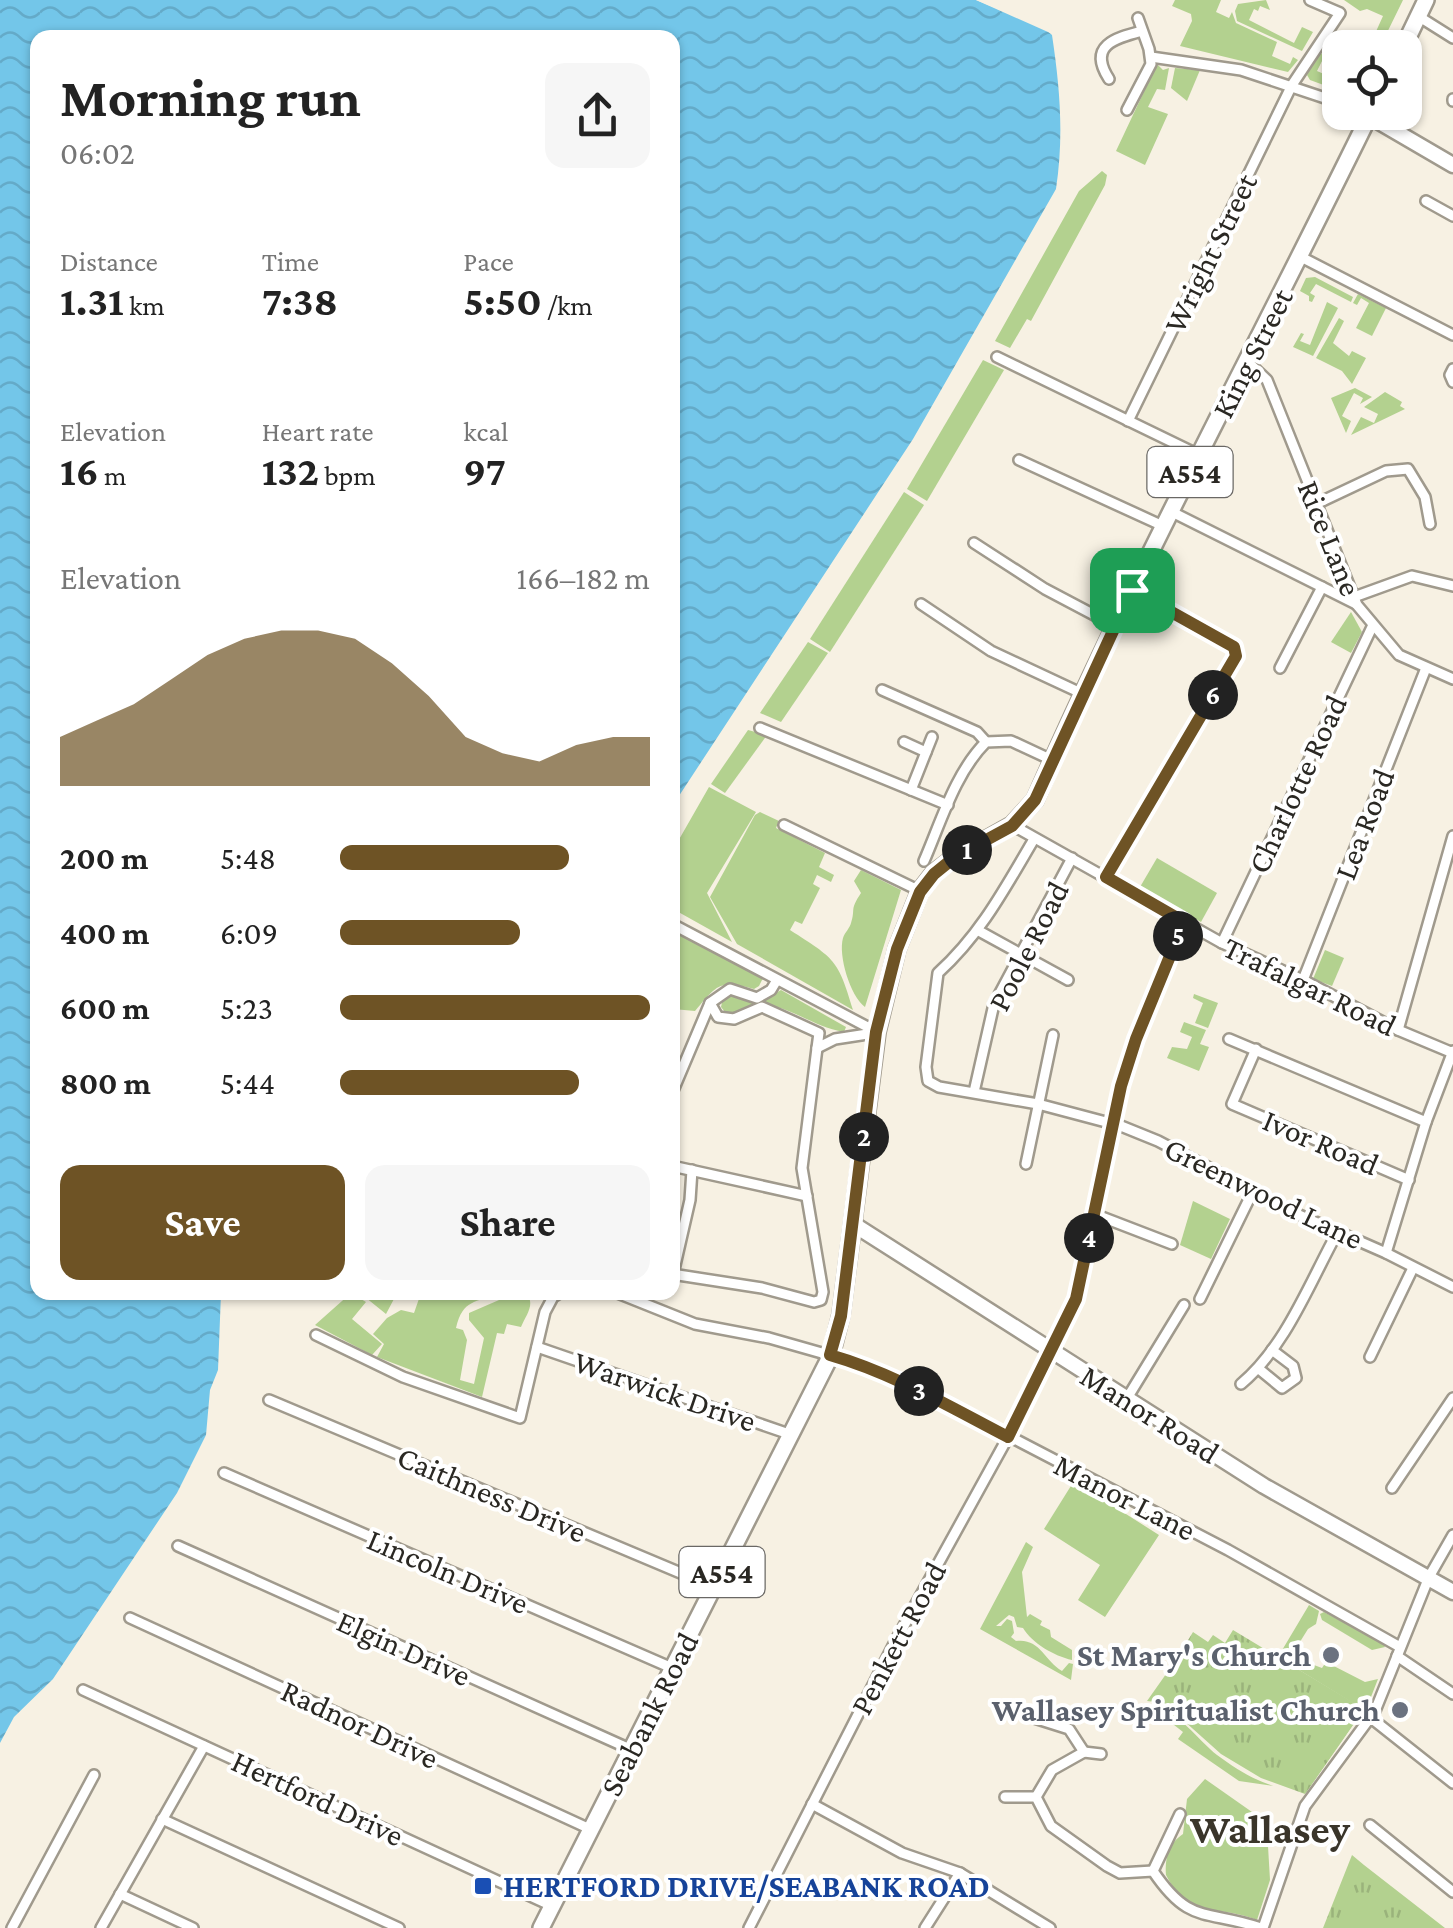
<!DOCTYPE html>
<html lang="en">
<head>
<meta charset="utf-8">
<style>
  body { margin:0; font-family:"Crimson Pro",serif; background:#f6f6f6; color:#222; height:100vh; display:flex; flex-direction:column; font-size:38px; white-space:nowrap }
  * { box-sizing:border-box; margin:0 }
  p { font-size:32px; color:#767676 }
  .icon { flex:none; width:55px; height:55px; fill:none; stroke:currentColor; stroke-width:2; stroke-linecap:round; stroke-linejoin:round }
  .map { position:relative; flex:1; overflow:hidden }
  .panel { position:absolute; left:30px; top:30px; width:650px; height:1270px; display:flex; flex-direction:column; background:#fff; border-radius:20px; box-shadow:0 2px 8px #0004 }
  .panel>* { flex:none }
  .tools { position:absolute; left:1322px; top:30px; display:grid; gap:20px }
  .tools a { display:grid; place-items:center; width:100px; height:100px; border-radius:20px; background:#fff; box-shadow:0 2px 8px #0004; font-size:50px }
  .pin { position:absolute; display:grid; place-items:center; width:85px; height:85px; color:#fff; margin:-42px; border-radius:20px; box-shadow:0 5px 15px #0006 }
  .km { position:absolute; width:50px; height:50px; margin:-25px; border-radius:50%; background:#222; color:#fff; font-size:28px; line-height:50px; text-align:center }
  .round { display:grid; place-items:center; flex:none; width:105px; height:105px; border-radius:20px; background:#f6f6f6 }
  .overview { display:flex; align-items:center; justify-content:space-between; height:170px; padding:0 30px }
  h1 { font-size:55px; font-weight:700; line-height:75px }
  .metrics { display:grid; grid-template-columns:repeat(3,1fr); gap:15px; height:170px; padding:10px 30px }
  .metrics div { display:grid; align-content:center }
  .metrics b { font-size:42px; font-weight:700 }
  .metrics small { font-size:28px; font-weight:400 }
  .metrics p { font-size:28px }
  .chart { height:280px; padding:20px 30px }
  .chart p { display:flex; justify-content:space-between }
  .chart svg { width:100%; height:180px; margin-top:10px; fill:#6e5325; opacity:.7 }
  .button { display:flex; gap:20px; margin-top:auto; padding:20px 30px }
  .button a { flex:1; height:115px; border-radius:20px; background:#6e5325; color:#fff; font-size:40px; font-weight:700; line-height:115px; text-align:center }
  .button a+a { background:#f6f6f6; color:#222 }
  ul { padding:0 30px; list-style:none; font-size:32px }
  li { display:grid; grid-template-columns:160px 120px 1fr; align-items:center; height:75px }
  li i { height:25px; border-radius:12px; background:#6e5325 }
  .map>svg:first-child { display:block }
</style>
</head>
<body>
<div class="map">
<svg width="1453" height="1928" viewBox="0 0 1453 1928">
  <defs>
    <pattern id="park-tufts" width="24" height="20" patternUnits="userSpaceOnUse" patternTransform="scale(2.5)"><rect width="24" height="20" fill="#b3d18f"/><path d="M3 7l-1-3M5 7V3M7 7l1-3M15 17l-1-3M17 17v-4M19 17l1-3" fill="none" stroke="#9ab37b"/></pattern>
    <pattern id="water-waves" width="16" height="10" patternUnits="userSpaceOnUse" patternTransform="scale(2.5)"><rect width="16" height="10" fill="#73c6e9"/><path d="M0 5q4-4 8 0t8 0" fill="none" stroke="#64aac8"/></pattern>
  </defs>
  <rect width="100%" height="100%" fill="#f7f1e3"/>
  <g fill="#b3d18f">
    <polygon points="1175,0 1221,0 1216,12 1229,18 1232,12 1236,23 1277,42 1272,56 1290,64 1293,57 1298,60 1288,72 1180,46 1192,21 1191,14 1172,6"/>
    <polygon points="1266,0 1270,10 1260,6 1258,11 1254,9 1249,20 1294,43 1302,27 1313,32 1302,51 1237,21 1235,11 1238,4"/>
    <polygon points="1344,0 1403,0 1380,47 1369,47 1383,16 1367,9 1360,11"/>
    <polygon points="1318,52 1332,58 1331,62 1323,59 1317,71 1340,81 1340,91 1310,80 1307,75"/>
    <polygon points="1157,64 1163,70 1169,68 1165,90 1157,89 1148,107 1168,114 1145,165 1116,151"/>
    <polygon points="1175,68 1200,70 1187,101 1171,88"/>
    <polygon points="1102,171 1107,175 1105,185 1031,321 1027,319 1010,348 995,341 1079,191"/>
    <polygon points="1315,277 1353,297 1351,302 1316,284 1310,293 1315,296 1312,302 1309,301 1309,296 1300,291 1306,278"/>
    <polygon points="1358,294 1386,308 1372,336 1356,328 1369,303 1361,298 1357,305 1353,303"/>
    <polygon points="1327,302 1338,308 1313,356 1293,347 1301,333 1304,334 1300,341 1310,345"/>
    <polygon points="1339,318 1344,321 1333,343 1349,356 1352,351 1366,358 1352,384 1342,371 1316,358"/>
    <polygon points="983,360 1004,370 927,501 907,489"/>
    <polygon points="1355,388 1372,397 1360,404 1363,398 1354,393 1342,416 1351,421 1346,433 1331,398"/>
    <polygon points="1385,392 1402,402 1400,406 1405,409 1351,435 1361,417 1374,423 1378,414 1364,407"/>
    <polygon points="904,492 924,505 830,652 810,639"/>
    <polygon points="1351,612 1362,632 1351,653 1331,642"/>
    <polygon points="808,642 828,653 781,722 760,713"/>
    <polygon points="748,730 767,735 725,793 711,784"/>
    <polygon points="709,787 756,812 707,893 732,942 673,909 673,850"/>
    <path d="M760,812l19,9 -3,7 49,25 -6,14 15,8 -3,7 -14,-7 -4,9 7,4 -18,36 -7,-3 -5,9c45,29 48,29 63,80l-116,-66 -27,-47 45,-82z"/>
    <polygon points="1157,858 1217,893 1201,922 1140,887"/>
    <path d="M861,870l40,20 -36,117c-15,-11 -27,-52 -22,-69 2,-6 7,-10 8,-15 5,-15 -2,-12 10,-30l-7,-12z"/>
    <path d="M672,929l91,49 -4,8 -5,3c-35,-10 -37,-4 -59,22l-22,-2z"/>
    <polygon points="1325,950 1344,958 1332,986 1313,979"/>
    <path d="M781,990l65,37 -2,5c-26,-4 -46,-20 -71,-26 -18,-5 -31,9 -48,6l-4,-5 2,-9 5,-3 32,7z"/>
    <polygon points="1194,994 1218,1003 1208,1028 1195,1023 1203,1003 1193,998"/>
    <polygon points="1184,1022 1206,1030 1200,1044 1209,1047 1199,1071 1167,1058 1172,1047 1187,1049 1192,1037 1180,1032"/>
    <polygon points="1193,1201 1230,1219 1211,1259 1180,1245"/>
    <polygon points="351,1293 366,1302 352,1319 382,1344 372,1355 315,1325"/>
    <polygon points="360,1293 412,1293 395,1297 386,1314"/>
    <path d="M421,1293h79c-25,10 -37,6 -44,35l7,2 4,10 -7,40 14,4 10,-46 -15,-18v-7l46,-20h11c10,11 0,22 -5,34l-14,-3 -3,10 -7,-1 -15,64 -105,-40 7,-13 -11,-10 14,-16 14,-8 13,3z"/>
    <polygon points="1074,1481 1159,1535 1105,1617 1078,1600 1100,1565 1044,1529"/>
    <path d="M1026,1542l7,5 -11,25 5,45 3,-3 12,7 -2,4 10,5 1,7 21,13v10c-18,-4 -40,-17 -49,-32l-6,-1 -3,-10 -5,-2 -13,11h5l6,-7 5,2 2,12 -3,4 5,4c24,-3 28,19 46,30l7,-8 4,1 -2,16 -91,-51z"/>
    <polygon points="1309,1605 1319,1611 1316,1624 1308,1629 1293,1653 1295,1658 1322,1668 1326,1662 1365,1682 1378,1679 1369,1702 1305,1794 1353,1703 1278,1657"/>
    <polygon points="1324,1612 1383,1643 1385,1647 1372,1650 1322,1620 1320,1614"/>
    <path d="M1154,1705c25,7 43,34 63,50 18,13 36,25 57,31l-35,-5 -61,-42 5,-7 -32,-25z"/>
    <path d="M1205,1779l47,33 10,16 6,18 2,34 -13,40c-40,-16 -68,0 -91,-45 -1,-17 2,-31 17,-41l4,-35z"/>
  </g>
  <g fill="url(#park-tufts)">
    <polygon points="1233,1630 1364,1709 1305,1794 1261,1778 1221,1754 1164,1703 1147,1701 1171,1667 1182,1659 1182,1650 1193,1632 1208,1642 1213,1635 1225,1643"/>
    <polygon points="1352,1855 1364,1865 1445,1928 1323,1928"/>
  </g>
  <path fill="url(#water-waves)" d="M0,0h976l68,28 8,7c8,53 12,101 4,154l-143,250 -240,366 -1,-767h-634v1254l183,1 -3,77 -8,20 -4,45 -29,58 -124,186 -39,38 -14,26z"/>
  <polygon fill="#f7f1e3" points="976,0 989,0 1046,24 1057,36"/>
  <g fill="none" stroke-linecap="round" stroke-linejoin="round">
    <defs>
      <g id="street">
        <polyline points="1418,16 1453,38"/>
        <polyline points="1151,57 1241,70 1340,103"/>
        <path d="M1109,79c-22,-34 7,-41 33,-48"/>
        <polyline points="1453,99 1453,101"/>
        <polyline points="1127,110 1151,64 1149,49 1138,18"/>
        <polyline points="1426,201 1453,216"/>
        <polyline points="1301,257 1453,335"/>
        <polyline points="997,357 1199,455"/>
        <polyline points="1248,362 1267,380 1357,605 1399,655 1453,679"/>
        <polyline points="1453,369 1450,375 1453,382"/>
        <polyline points="1128,421 1292,85 1340,13 1310,0"/>
        <polyline points="1019,460 1163,526"/>
        <polyline points="1316,504 1386,471 1408,469 1425,497 1430,524"/>
        <polyline points="1170,511 1356,604"/>
        <polyline points="974,543 1045,589 1117,627"/>
        <polyline points="1354,597 1412,576 1453,586"/>
        <polyline points="921,604 991,651 1083,694"/>
        <polyline points="1280,668 1322,587"/>
        <polyline points="882,690 977,732 986,742"/>
        <polyline points="760,728 948,805"/>
        <polyline points="904,742 926,752"/>
        <polyline points="911,790 932,737"/>
        <polyline points="784,825 920,891"/>
        <polyline points="1012,825 1222,943 1303,980 1398,1030 1453,1053"/>
        <path d="M1034,839c-29,49 -53,95 -96,134l-12,94 2,14 11,6 99,17 83,22 37,15 139,73 89,39 67,34"/>
        <path d="M924,861c17,-39 31,-88 62,-119l25,-1 41,19"/>
        <polyline points="1106,877 1235,656 1234,647 1132,590"/>
        <polyline points="672,924 877,1032"/>
        <polyline points="979,931 1068,980"/>
        <polyline points="1222,943 1373,625"/>
        <polyline points="1303,980 1426,668"/>
        <polyline points="710,1003 718,1017 734,1019 762,1007 819,1033 817,1048 835,1039 874,1033"/>
        <polyline points="1398,1030 1453,836"/>
        <polyline points="1229,1039 1426,1122"/>
        <polyline points="1256,1049 1232,1104 1409,1180"/>
        <polyline points="974,1092 994,1004 1072,858"/>
        <polyline points="672,1093 710,1003 730,989 757,998 771,990 777,980"/>
        <polyline points="1026,1164 1053,1035"/>
        <polyline points="672,1166 807,1196"/>
        <polyline points="1094,1214 1172,1244"/>
        <polyline points="1386,1253 1426,1122 1453,1051"/>
        <polyline points="672,1274 762,1288 814,1302 821,1300 823,1292 802,1168 817,1048"/>
        <polyline points="673,1274 690,1200 692,1170"/>
        <polyline points="615,1292 695,1324 769,1338 857,1363 928,1394 1228,1550 1400,1647"/>
        <polyline points="1200,1299 1253,1191"/>
        <polyline points="316,1335 403,1377 520,1418 545,1312 553,1297 561,1292"/>
        <polyline points="537,1347 792,1435"/>
        <polyline points="1370,1357 1413,1268"/>
        <polyline points="1259,1369 1282,1388 1296,1378 1293,1366 1272,1350"/>
        <path d="M1241,1384c45,-38 68,-100 96,-151"/>
        <polyline points="269,1400 714,1587"/>
        <polyline points="1126,1400 1184,1305"/>
        <polyline points="224,1473 672,1668"/>
        <polyline points="1392,1488 1453,1398"/>
        <polyline points="178,1546 630,1749"/>
        <polyline points="130,1618 590,1829"/>
        <polyline points="1397,1656 1453,1694"/>
        <polyline points="83,1690 552,1906"/>
        <polyline points="1031,1717 1069,1729 1084,1752 1052,1770 1036,1797"/>
        <polyline points="1371,1718 1453,1783"/>
        <polyline points="1084,1752 1101,1754"/>
        <polyline points="1005,1797 1036,1797 1051,1826 1107,1866 1120,1873 1153,1871"/>
        <polyline points="812,1804 902,1853 960,1873 1050,1928"/>
        <path d="M1180,1814l-27,57c37,55 53,38 108,57"/>
        <polyline points="162,1819 399,1928"/>
        <polyline points="1370,1825 1453,1892"/>
        <polyline points="120,1894 193,1928"/>
        <polyline points="12,1928 94,1775"/>
        <polyline points="101,1928 204,1746"/>
        <polyline points="749,1928 895,1642 1008,1437 1075,1299 1121,1086 1135,1039 1184,922"/>
        <polyline points="925,1928 960,1873"/>
        <polyline points="1263,1928 1305,1806 1375,1711 1429,1577 1453,1535"/>
      </g>
      <g id="secondary">
        <polyline points="1369,116 1453,165"/>
        <polyline points="853,1224 1264,1486 1453,1592"/>
      </g>
      <g id="primary">
        <polyline points="1403,48 1426,0"/>
        <path d="M541,1928l290,-573 10,-40 36,-283 20,-83 23,-58 14,-18 21,-16 57,-32 23,-25c102,-234 224,-458 336,-688"/>
      </g>
    </defs>
    <use href="#street" stroke="#a09a8d" stroke-width="14"/>
    <use href="#secondary" stroke="#a09a8d" stroke-width="19"/>
    <use href="#primary" stroke="#a09a8d" stroke-width="20"/>
    <use href="#street" stroke="#fff" stroke-width="9"/>
    <use href="#secondary" stroke="#fff" stroke-width="14"/>
    <use href="#primary" stroke="#fff" stroke-width="15"/>
  </g>
  <g fill="none" stroke-linecap="round" stroke-linejoin="round">
    <defs>
      <path id="route" d="M1132,590l102,57 2,9 -130,221 78,45 -48,117 -15,47 -45,213 -68,138c-58,-30 -115,-64 -178,-82l11,-39 35,-284 21,-83 23,-57 14,-18 21,-17 57,-31 23,-26z"/>
    </defs>
    <use href="#route" stroke="#fff" stroke-width="20"/>
    <use href="#route" stroke="#6e5325" stroke-width="12"/>
  </g>
  <g fill="#6b7280" stroke="#fff" stroke-width="4">
    <circle cx="1331" cy="1655" r="10"/>
    <circle cx="1400" cy="1710" r="10"/>
  </g>
  <rect fill="#1a4fb4" stroke="#fff" stroke-width="4" x="473" y="1876" width="20" height="20" rx="5"/>
  <g text-anchor="middle" dominant-baseline="central" stroke-width="8" stroke-linejoin="round" paint-order="stroke">
    <g fill="#fff" stroke="#6a6865" stroke-width="2.5">
      <rect x="1147.5" y="447" width="85" height="50" rx="8"/>
      <rect x="679.5" y="1547" width="85" height="50" rx="8"/>
    </g>
    <g font-size="30" font-weight="bold" fill="#2a2823">
      <text x="1190" y="472">A554</text>
      <text x="722" y="1572">A554</text>
    </g>
    <g font-size="32" fill="#2a2823" stroke="#fff">
      <text transform="translate(1210 253) rotate(-64)">Wright Street</text>
      <text transform="translate(1252 353) rotate(-63)">King Street</text>
      <text transform="translate(1330 538) rotate(68)">Rice Lane</text>
      <text transform="translate(1297 784) rotate(-65)">Charlotte Road</text>
      <text transform="translate(1364 824) rotate(-69)">Lea Road</text>
      <text transform="translate(1028 946) rotate(-63)">Poole Road</text>
      <text transform="translate(1310 986) rotate(26)">Trafalgar Road</text>
      <text transform="translate(1321 1142) rotate(23)">Ivor Road</text>
      <text transform="translate(1264 1193) rotate(26)">Greenwood Lane</text>
      <text transform="translate(665 1391) rotate(19)">Warwick Drive</text>
      <text transform="translate(1150 1414) rotate(32)">Manor Road</text>
      <text transform="translate(492 1494) rotate(23)">Caithness Drive</text>
      <text transform="translate(1125 1497) rotate(27)">Manor Lane</text>
      <text transform="translate(448 1571) rotate(23)">Lincoln Drive</text>
      <text transform="translate(898 1638) rotate(-62)">Penkett Road</text>
      <text transform="translate(404 1648) rotate(24)">Elgin Drive</text>
      <text transform="translate(649 1714) rotate(-63)">Seabank Road</text>
      <text transform="translate(360 1724) rotate(25)">Radnor Drive</text>
      <text transform="translate(318 1798) rotate(25)">Hertford Drive</text>
    </g>
    <g font-size="32" font-weight="bold" fill="#5b616d" stroke="#fff" text-anchor="end">
      <text x="1311" y="1655">St Mary's Church</text>
      <text x="1380" y="1710">Wallasey Spiritualist Church</text>
    </g>
    <g font-size="32" font-weight="bold" fill="#164399" stroke="#fff" text-anchor="start">
      <text x="503" y="1886">HERTFORD DRIVE/SEABANK ROAD</text>
    </g>
    <g font-size="42" font-weight="bold" fill="#3a352a" stroke="#fff">
      <text x="1270" y="1828">Wallasey</text>
    </g>
  </g>
</svg>
<div class="tools">
<a><svg class="icon" aria-label="locate" viewBox="0 0 24 24"><circle cx="12" cy="12" r="6"/><path d="M12 2v4M12 18v4M2 12h4M18 12h4"/></svg></a>
</div>
<div class="pin" style="left:1132px;top:590px;background:#1e9e55"><svg class="icon" aria-label="arrive" viewBox="0 0 24 24"><path d="M6 21V4h12l-3 4 3 4H6"/></svg></div>
<b class="km" style="left:967px;top:850px">1</b>
<b class="km" style="left:864px;top:1137px">2</b>
<b class="km" style="left:919px;top:1391px">3</b>
<b class="km" style="left:1089px;top:1238px">4</b>
<b class="km" style="left:1178px;top:936px">5</b>
<b class="km" style="left:1213px;top:695px">6</b>
<section class="panel">
<div class="overview"><div><h1>Morning run</h1><p>06:02</p></div><a class="round"><svg class="icon" aria-label="share" viewBox="0 0 24 24"><path d="M12 15V3M7 8l5-5 5 5M5 13v7h14v-7"/></svg></a></div>
<div class="metrics">
<div><p>Distance</p><b>1.31<small> km</small></b></div>
<div><p>Time</p><b>7:38</b></div>
<div><p>Pace</p><b>5:50<small> /km</small></b></div>
</div>
<div class="metrics">
<div><p>Elevation</p><b>16<small> m</small></b></div>
<div><p>Heart rate</p><b>132<small> bpm</small></b></div>
<div><p>kcal</p><b>97</b></div>
</div>
<div class="chart"><p><span>Elevation</span>166–182 m</p>
<svg viewBox="0 0 160 44" preserveAspectRatio="none"><path d="M0 44V32L10 28L20 24L30 18L40 12L50 8L60 6L70 6L80 8L90 14L100 22L110 32L120 36L130 38L140 34L150 32L160 32V44z"/></svg>
</div>
<ul>
<li><b>200 m</b>5:48<i style="width:74%"></i></li>
<li><b>400 m</b>6:09<i style="width:58%"></i></li>
<li><b>600 m</b>5:23<i style="width:100%"></i></li>
<li><b>800 m</b>5:44<i style="width:77%"></i></li>
</ul>
<div class="button"><a>Save</a><a>Share</a></div>
</section>
</div>
</body>
</html>
